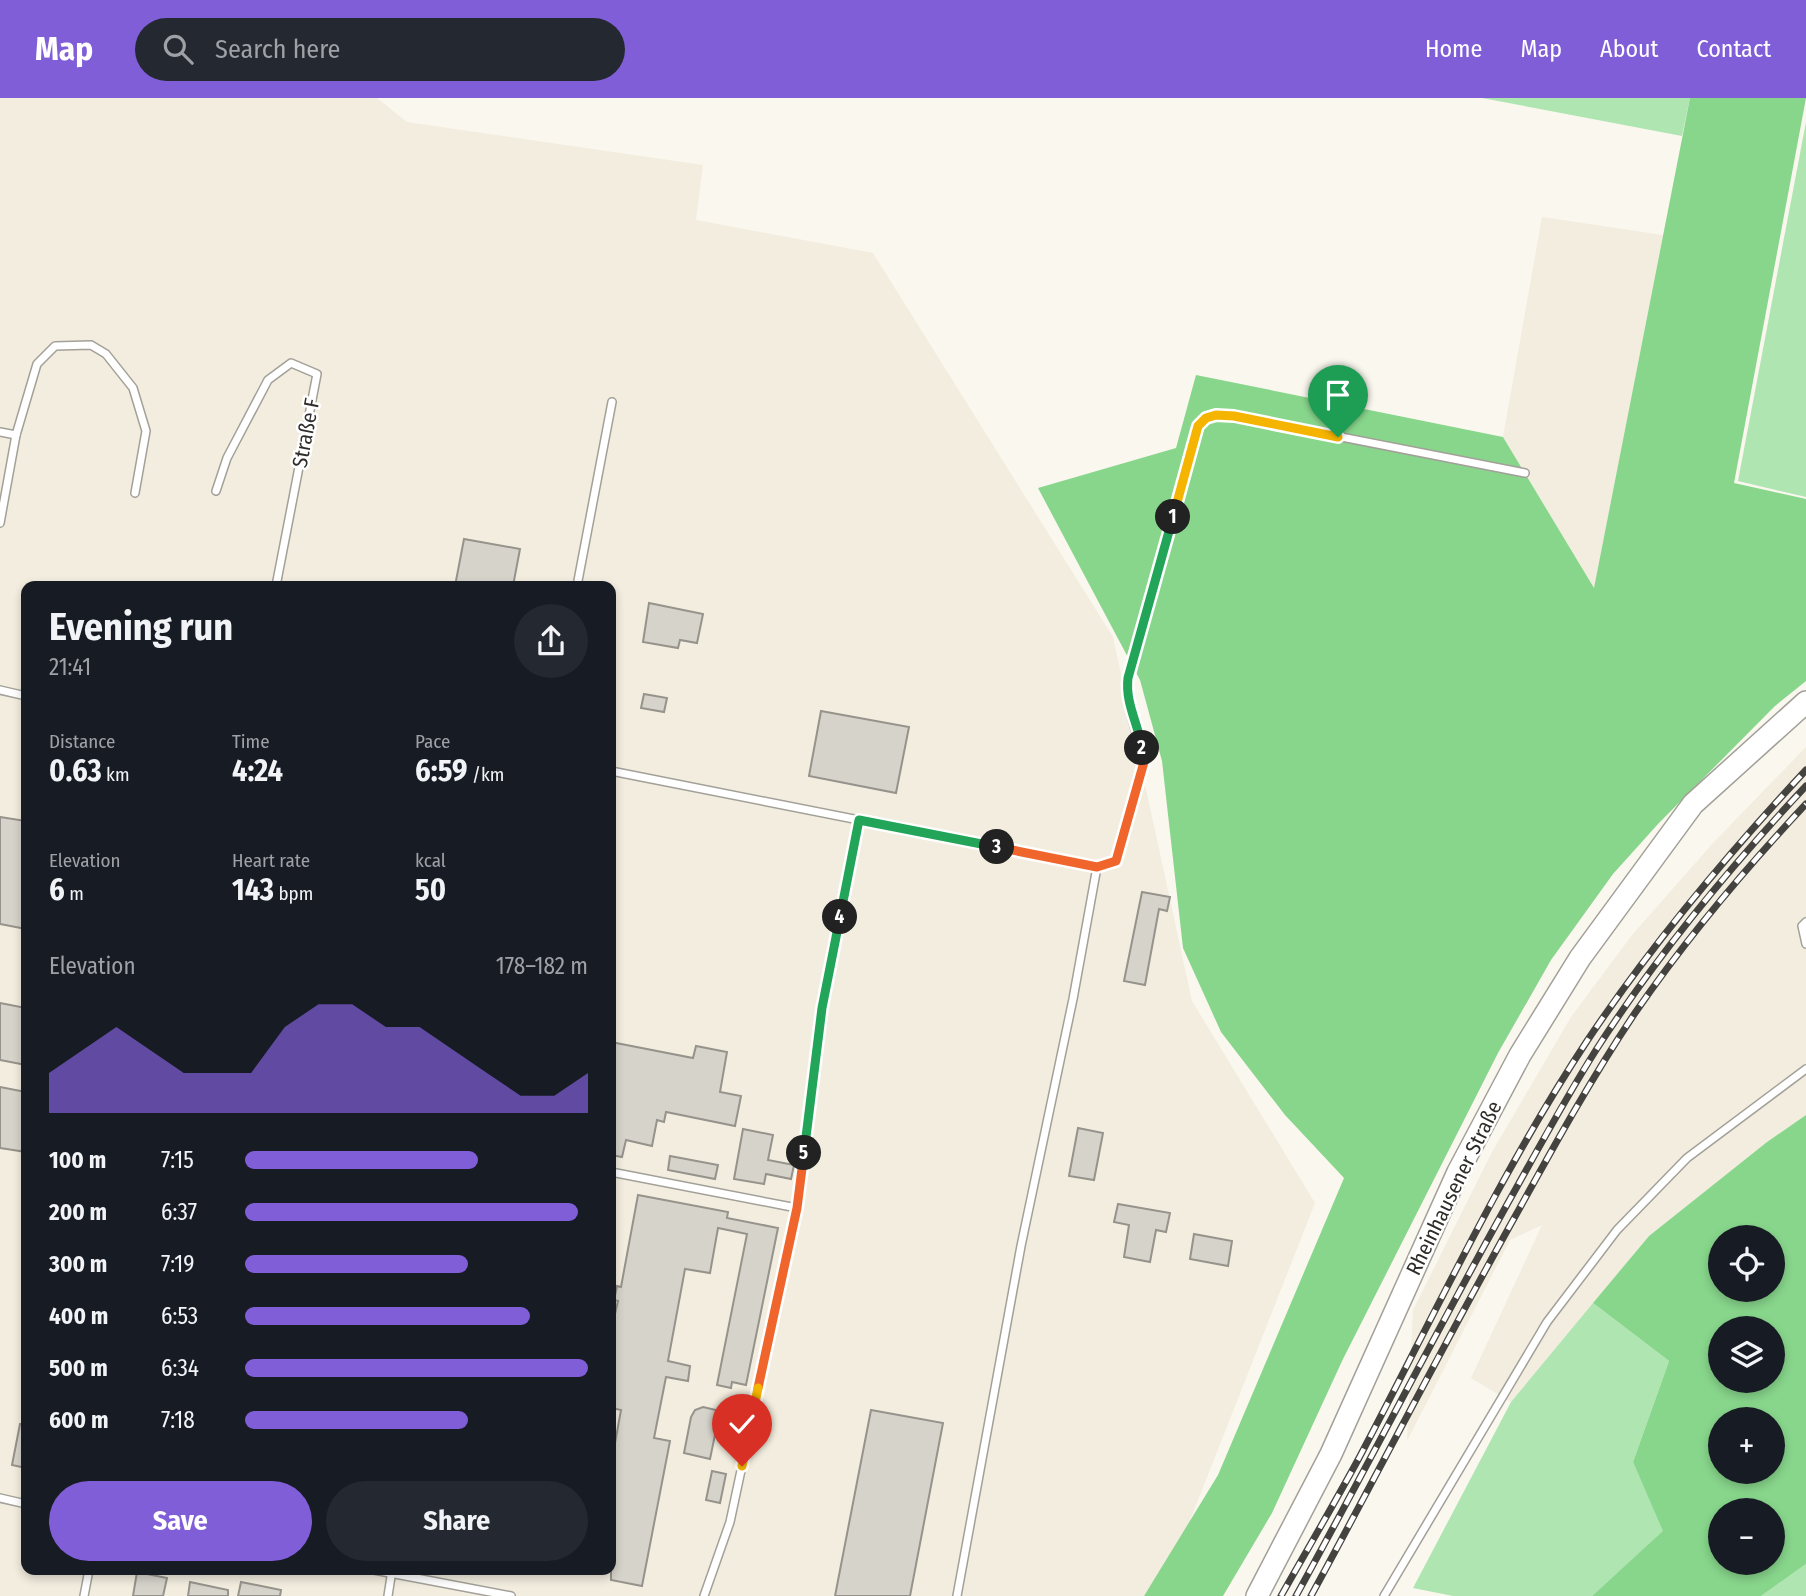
<!DOCTYPE html>
<html lang="en">
<head>
<meta charset="utf-8">
<style>
  body { margin:0; font-family:"Fira Sans Condensed",sans-serif; background:#242831; color:#f1f3f6; height:100vh; display:flex; flex-direction:column; font-size:26px; white-space:nowrap }
  * { box-sizing:border-box; margin:0 }
  p { font-size:23px; color:#9ea1a6 }
  .icon { flex:none; width:38px; height:38px; fill:none; stroke:currentColor; stroke-width:2; stroke-linecap:round; stroke-linejoin:round }
  .map { position:relative; flex:1; overflow:hidden }
  .panel { position:absolute; left:21px; top:483px; width:595px; height:994px; display:flex; flex-direction:column; background:#171b24; border-radius:14px; box-shadow:0 4px 10px #0003 }
  .panel>* { flex:none }
  .fabs { position:absolute; left:1708px; top:1127px; display:grid; gap:14px }
  .fabs a { display:grid; place-items:center; width:77px; height:77px; border-radius:50%; background:#171b24; box-shadow:0 4px 10px #0003; font-size:35px }
  .pin { position:absolute; display:grid; place-items:center; width:60px; height:60px; color:#fff; margin:-72px -30px; border-radius:50% 50% 50% 0; rotate:-45deg; box-shadow:0 0 7px #0007 }
  .pin .icon { rotate:45deg }
  .km { position:absolute; width:35px; height:35px; margin:-18px; border-radius:50%; background:#222; color:#fff; font-size:19px; line-height:35px; text-align:center }
  .round { display:grid; place-items:center; flex:none; width:74px; height:74px; border-radius:37px; background:#242831 }
  .summary { display:flex; align-items:center; justify-content:space-between; height:119px; padding:0 28px }
  h1 { font-size:38px; font-weight:700; line-height:52px }
  .metrics { display:grid; grid-template-columns:repeat(3,1fr); gap:10px; height:119px; padding:7px 28px }
  .metrics div { display:grid; align-content:center }
  .metrics b { font-size:30px; font-weight:700 }
  .metrics small { font-size:19px; font-weight:400 }
  .metrics p { font-size:19px }
  .chart { height:196px; padding:14px 28px }
  .chart p { display:flex; justify-content:space-between }
  .chart svg { width:100%; height:126px; margin-top:7px; fill:#805ed8; opacity:.7 }
  .cta { display:flex; gap:14px; margin-top:auto; padding:14px 28px }
  .cta a { flex:1; height:80px; border-radius:42px; background:#805ed8; color:#fff; font-size:28px; font-weight:700; line-height:80px; text-align:center }
  .cta a+a { background:#242831; color:#f1f3f6 }
  ul { padding:0 28px; list-style:none; font-size:23px }
  li { display:grid; grid-template-columns:112px 84px 1fr; align-items:center; height:52px }
  li i { height:18px; border-radius:9px; background:#805ed8 }
  header { display:flex; align-items:center; gap:42px; box-sizing:border-box; height:98px; padding:0 35px; background:#805ed8; color:#fff }
  header strong { font-size:33px }
  nav { display:flex; gap:38px; margin-inline-start:auto; font-size:24px }
  .search { width:490px; height:63px; background:#242831; display:flex; align-items:center; gap:18px; box-sizing:border-box; padding:0 24px; border-radius:38px; color:#9ea1a6; font-size:26px }
  .map>svg:first-child { display:block }
</style>
</head>
<body>
<header>
<strong>Map</strong>
<div class="search"><svg class="icon" aria-label="search" viewBox="0 0 24 24"><circle cx="10" cy="10" r="6"/><path d="M15 15l6 6"/></svg>Search here</div>
<nav><a>Home</a><a>Map</a><a>About</a><a>Contact</a></nav>
</header>
<div class="map">
<svg width="1806" height="1498" viewBox="0 0 1806 1498">
  <rect width="100%" height="100%" fill="#faf7ef"/>
  <g fill="#f2edde" fill-rule="evenodd">
    <path d="M0,0h377l30,24 296,43 -7,55 177,33 240,384 79,364 123,202 -137,348 -32,45h-1146zM26,488h585v984h-585z"/>
    <polygon points="1542,119 1663,137 1594,491 1503,339"/>
    <polygon points="1806,649 1806,1017 1767,1044 1649,1138 1511,1304 1471,1280 1542,1127 1510,1142 1407,1343 1413,1212 1492,1054 1571,919 1632,837 1713,745"/>
  </g>
  <g fill="#afe5b1">
    <polygon points="1482,0 1690,0 1682,38"/>
    <polygon points="1806,24 1806,399 1738,383"/>
    <polygon points="1593,1205 1669,1263 1633,1364 1664,1433 1592,1498 1453,1498 1413,1490 1511,1304"/>
    <polygon points="1806,1466 1806,1498 1761,1498"/>
  </g>
  <g fill="#88d68c" fill-rule="evenodd">
    <polygon points="1690,0 1806,0 1734,385 1806,401 1806,583 1775,608 1658,726 1613,776 1551,862 1498,955 1343,1261 1272,1415 1223,1498 1144,1498 1218,1377 1344,1080 1285,1017 1221,934 1183,850 1162,663 1140,582 1038,390 1176,350 1196,277 1503,339 1594,490"/>
    <path d="M1806,1017v449l-45,32h-169l71,-65 -30,-69 36,-101 -76,-58 56,-67 118,-94zM1720,1139h53v53h-53zM1773,1230v53h-53v-53zM1720,1321h53v53h-53zM1720,1412h53v53h-53z"/>
  </g>
  <g fill="#d6d3cb" stroke="#95938b" stroke-width="2">
    <polygon points="464,441 520,451 513,488 455,488"/>
    <polygon points="649,505 703,516 697,545 680,542 678,550 643,544"/>
    <polygon points="644,596 667,600 664,614 641,610"/>
    <polygon points="821,613 909,629 896,695 809,678"/>
    <polygon points="0,719 26,723 26,831 0,826"/>
    <polygon points="1142,794 1170,799 1167,813 1159,811 1145,887 1124,883"/>
    <polygon points="0,905 26,910 26,967 0,962"/>
    <polygon points="611,944 693,960 696,948 727,954 720,994 741,998 735,1028 666,1014 664,1024 657,1022 652,1048 626,1042 622,1059 611,1057"/>
    <polygon points="0,989 26,994 26,1054 0,1050"/>
    <polygon points="1078,1030 1103,1035 1094,1082 1069,1078"/>
    <polygon points="743,1031 773,1037 768,1062 794,1067 791,1081 766,1076 764,1086 734,1081"/>
    <polygon points="670,1058 718,1067 715,1081 668,1072"/>
    <polygon points="638,1097 728,1114 727,1120 778,1130 746,1287 732,1284 731,1290 717,1287 747,1136 718,1130 710,1175 685,1171 668,1263 690,1268 688,1283 666,1279 654,1340 670,1343 642,1488 611,1482 611,1367 621,1312 611,1310 611,1233 618,1203 614,1202 617,1188 621,1189"/>
    <polygon points="1118,1106 1170,1115 1166,1134 1156,1132 1150,1164 1124,1159 1129,1127 1114,1124"/>
    <polygon points="1194,1136 1232,1143 1228,1168 1190,1161"/>
    <polygon points="703,1309 720,1313 710,1361 684,1355 691,1319 695,1312"/>
    <polygon points="871,1312 943,1325 910,1498 835,1498"/>
    <polygon points="20,1326 26,1327 26,1370 12,1367"/>
    <polygon points="712,1373 726,1376 720,1405 706,1402"/>
    <polygon points="137,1474 167,1480 163,1498 133,1498"/>
    <polygon points="190,1484 228,1492 228,1498 188,1498"/>
    <polygon points="241,1484 281,1492 280,1498 238,1498"/>
  </g>
  <g fill="none" stroke-linecap="round" stroke-linejoin="round">
    <defs>
      <g id="lane">
        <polyline points="0,334 16,337"/>
        <polyline points="216,393 227,360 268,282 291,265 317,276 276,488"/>
        <polyline points="0,425 16,337 37,266 55,248 91,247 106,256 133,290 146,333 135,395"/>
        <polyline points="577,488 612,304"/>
        <polyline points="0,592 26,598"/>
        <polyline points="611,673 1097,769"/>
        <polyline points="1806,824 1802,828 1806,846"/>
        <polyline points="611,1074 797,1110 730,1424 704,1498"/>
        <polyline points="797,1110 822,910 859,722"/>
        <polyline points="0,1400 26,1406"/>
        <polyline points="374,1472 511,1498"/>
        <polyline points="84,1498 89,1472"/>
        <polyline points="388,1498 392,1472"/>
        <path d="M957,1498l64,-350 52,-247 24,-132 19,-6 28,-99 -15,-55 -2,-17 1,-12 70,-252c12,-11 21,-11 36,-10l291,57"/>
        <polyline points="1384,1498 1547,1224 1617,1132 1687,1060 1806,971"/>
      </g>
      <polyline id="secondary" points="1257,1498 1331,1356 1458,1074 1520,957 1580,860 1693,706 1806,604"/>
    </defs>
    <use href="#lane" stroke="#a2a098" stroke-width="10"/>
    <use href="#secondary" stroke="#a2a098" stroke-width="24"/>
    <use href="#lane" stroke="#fff" stroke-width="7"/>
    <use href="#secondary" stroke="#fff" stroke-width="21"/>
    <defs>
      <g id="rail">
        <path d="M1281,1498c26,-46 53,-92 78,-138 74,-140 141,-285 228,-417 65,-97 139,-185 219,-271"/>
        <path d="M1296,1498c72,-131 140,-264 213,-395 28,-50 56,-102 87,-151 61,-95 133,-182 210,-264"/>
        <path d="M1311,1498c69,-127 135,-256 206,-383 37,-67 75,-136 118,-200 51,-74 109,-143 171,-209"/>
      </g>
    </defs>
    <use href="#rail" stroke="#444340" stroke-width="7"/>
    <use href="#rail" stroke="#fff" stroke-width="4.5" stroke-dasharray="13" stroke-linecap="butt"/>
  </g>
  <g fill="none" stroke-linecap="round" stroke-linejoin="round">
    <defs>
      <polyline id="split-1" points="1173,419 1198,328 1206,320 1216,317 1234,318 1338,339"/>
      <path id="split-2" d="M1142,650c-4,-25 -17,-45 -14,-70l45,-161"/>
      <polyline id="split-3" points="997,749 1097,769 1116,763 1144,664 1142,650"/>
      <polyline id="split-4" points="840,819 859,722 997,749"/>
      <polyline id="split-5" points="804,1055 822,910 840,819"/>
      <polyline id="split-6" points="758,1290 797,1110 804,1055"/>
      <polyline id="split-7" points="742,1368 758,1290"/>
    </defs>
    <use href="#split-1" stroke="#fff" stroke-width="14"/>
    <use href="#split-2" stroke="#fff" stroke-width="14"/>
    <use href="#split-3" stroke="#fff" stroke-width="14"/>
    <use href="#split-4" stroke="#fff" stroke-width="14"/>
    <use href="#split-5" stroke="#fff" stroke-width="14"/>
    <use href="#split-6" stroke="#fff" stroke-width="14"/>
    <use href="#split-7" stroke="#fff" stroke-width="14"/>
    <use href="#split-1" stroke="#f5b400" stroke-width="9"/>
    <use href="#split-2" stroke="#22a559" stroke-width="9"/>
    <use href="#split-3" stroke="#f0652b" stroke-width="9"/>
    <use href="#split-4" stroke="#22a559" stroke-width="9"/>
    <use href="#split-5" stroke="#22a559" stroke-width="9"/>
    <use href="#split-6" stroke="#f0652b" stroke-width="9"/>
    <use href="#split-7" stroke="#f5b400" stroke-width="9"/>
  </g>
  <g text-anchor="middle" dominant-baseline="central" stroke-width="5" stroke-linejoin="round" paint-order="stroke">
    <g font-size="21" fill="#2e2d2a" stroke="#fff">
      <text transform="translate(306 335) rotate(-79)">Straße F</text>
      <text transform="translate(1454 1090) rotate(-64)">Rheinhausener Straße</text>
    </g>
  </g>
</svg>
<div class="fabs">
<a><svg class="icon" aria-label="locate" viewBox="0 0 24 24"><circle cx="12" cy="12" r="6"/><path d="M12 2v4M12 18v4M2 12h4M18 12h4"/></svg></a>
<a><svg class="icon" aria-label="layers" viewBox="0 0 24 24"><path d="M12 4l9 5-9 5-9-5zM3 14l9 5 9-5"/></svg></a>
<a>+</a>
<a>−</a>
</div>
<div class="pin" style="left:1338px;top:339px;background:#1e9e55"><svg class="icon" aria-label="arrive" viewBox="0 0 24 24"><path d="M6 21V4h12l-3 4 3 4H6"/></svg></div>
<div class="pin" style="left:742px;top:1368px;background:#d93025"><svg class="icon" aria-label="check" viewBox="0 0 24 24"><path d="M5 12l5 5 9-10"/></svg></div>
<b class="km" style="left:1173px;top:419px">1</b>
<b class="km" style="left:1142px;top:650px">2</b>
<b class="km" style="left:997px;top:749px">3</b>
<b class="km" style="left:840px;top:819px">4</b>
<b class="km" style="left:804px;top:1055px">5</b>
<section class="panel">
<div class="summary"><div><h1>Evening run</h1><p>21:41</p></div><a class="round"><svg class="icon" aria-label="share" viewBox="0 0 24 24"><path d="M12 15V3M7 8l5-5 5 5M5 13v7h14v-7"/></svg></a></div>
<div class="metrics">
<div><p>Distance</p><b>0.63<small> km</small></b></div>
<div><p>Time</p><b>4:24</b></div>
<div><p>Pace</p><b>6:59<small> /km</small></b></div>
</div>
<div class="metrics">
<div><p>Elevation</p><b>6<small> m</small></b></div>
<div><p>Heart rate</p><b>143<small> bpm</small></b></div>
<div><p>kcal</p><b>50</b></div>
</div>
<div class="chart"><p><span>Elevation</span>178–182 m</p>
<svg viewBox="0 0 160 44" preserveAspectRatio="none"><path d="M0 44V30L10 22L20 14L30 22L40 30L50 30L60 30L70 14L80 6L90 6L100 14L110 14L120 22L130 30L140 38L150 38L160 30V44z"/></svg>
</div>
<ul>
<li><b>100 m</b>7:15<i style="width:68%"></i></li>
<li><b>200 m</b>6:37<i style="width:97%"></i></li>
<li><b>300 m</b>7:19<i style="width:65%"></i></li>
<li><b>400 m</b>6:53<i style="width:83%"></i></li>
<li><b>500 m</b>6:34<i style="width:100%"></i></li>
<li><b>600 m</b>7:18<i style="width:65%"></i></li>
</ul>
<div class="cta"><a>Save</a><a>Share</a></div>
</section>
</div>
</body>
</html>
